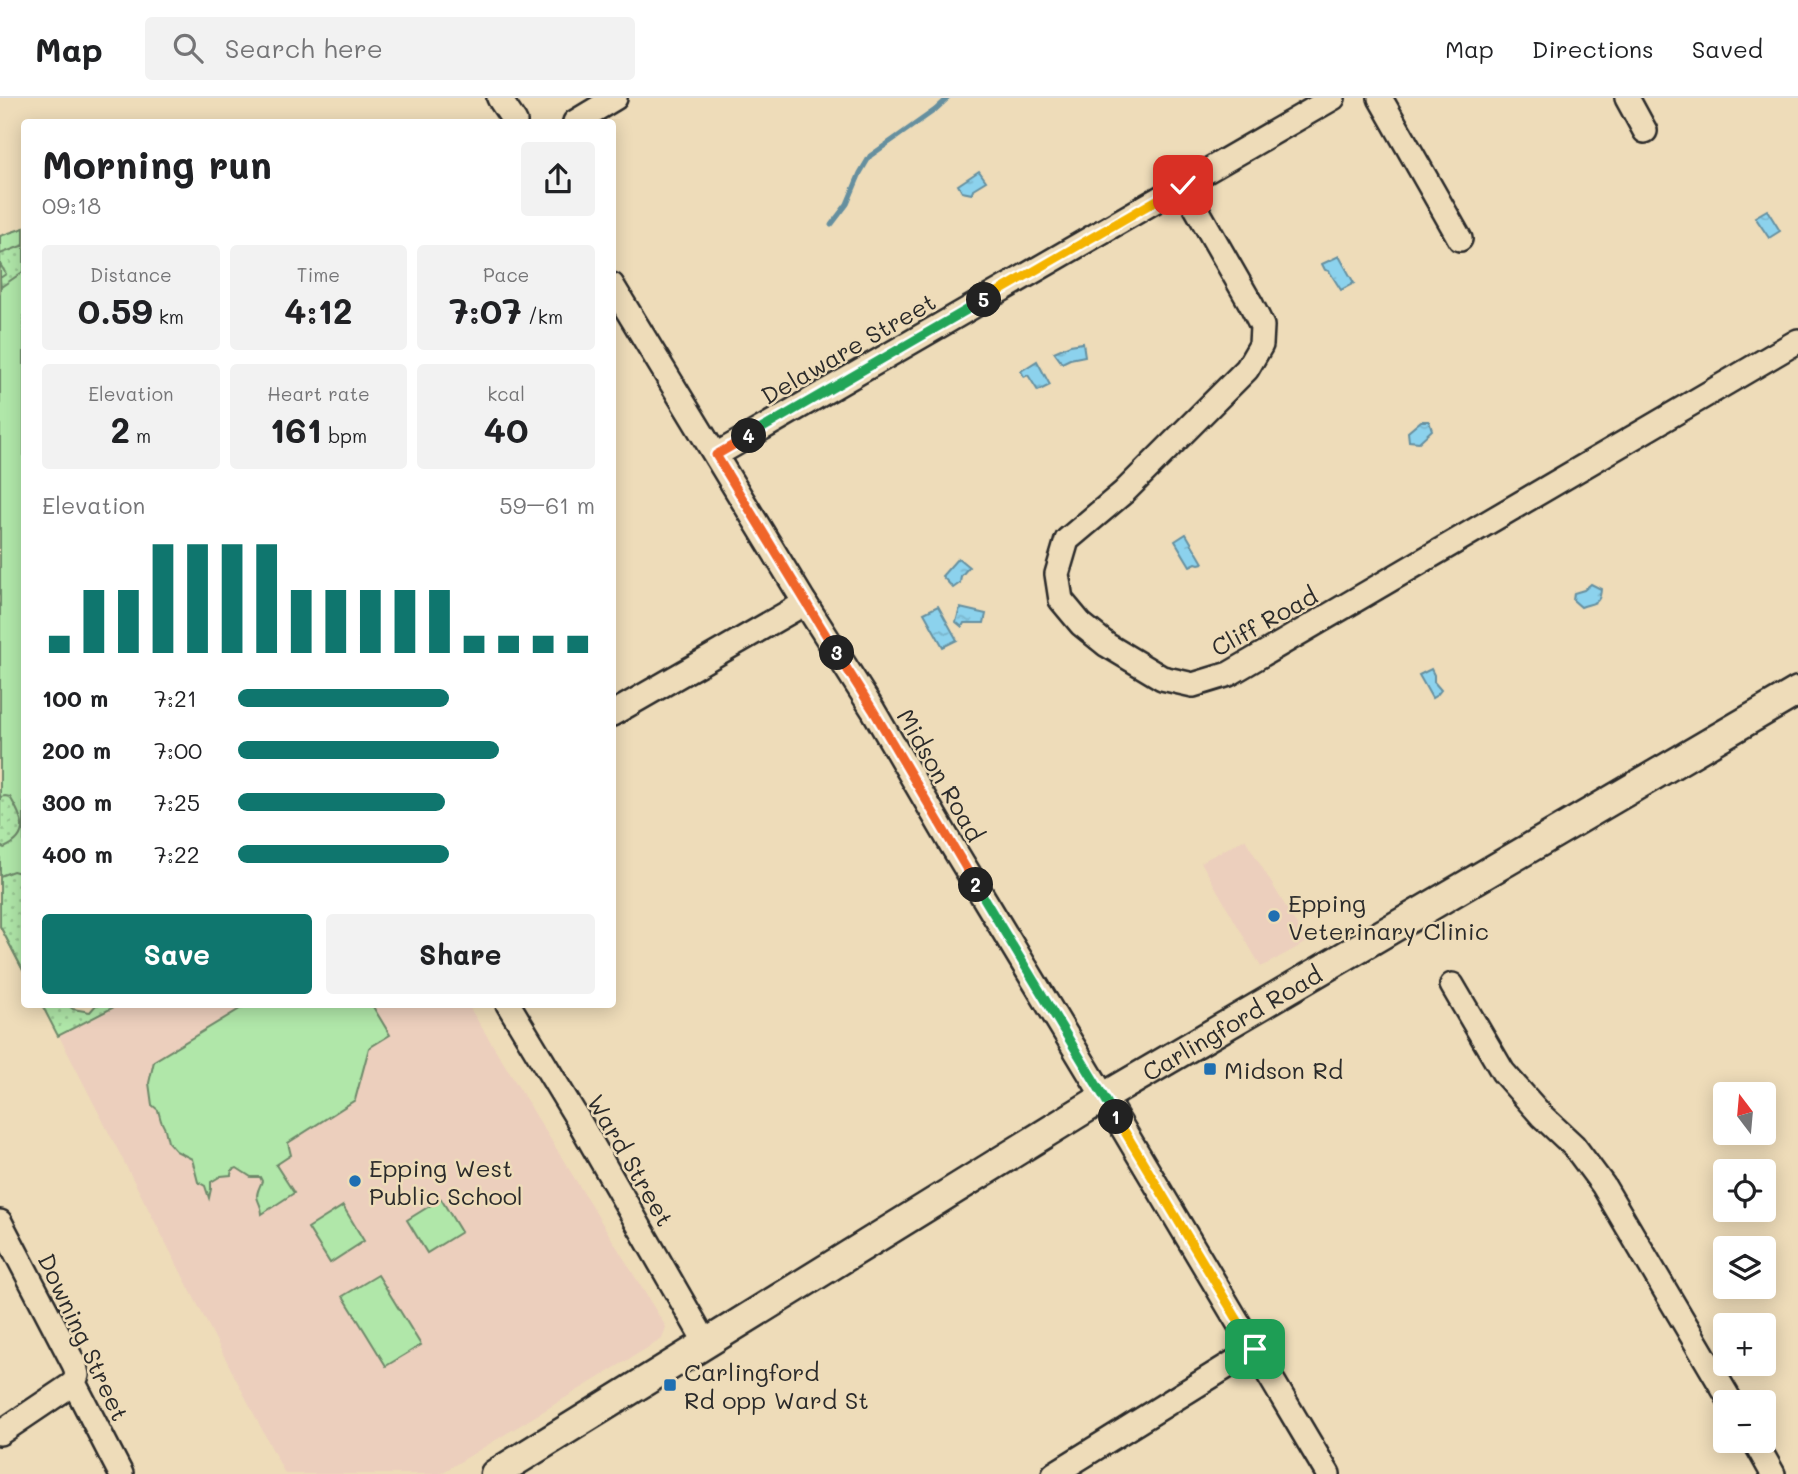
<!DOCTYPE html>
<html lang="en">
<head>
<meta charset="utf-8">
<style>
  body { margin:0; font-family:Mali,sans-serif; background:#f2f2f2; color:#202124; height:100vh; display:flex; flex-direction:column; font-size:26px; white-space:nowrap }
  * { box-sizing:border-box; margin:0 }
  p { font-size:23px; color:#757577 }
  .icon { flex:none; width:38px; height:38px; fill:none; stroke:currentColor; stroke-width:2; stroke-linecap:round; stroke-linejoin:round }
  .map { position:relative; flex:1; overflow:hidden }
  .panel { position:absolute; left:21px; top:21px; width:595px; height:889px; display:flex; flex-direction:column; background:#fff; border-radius:7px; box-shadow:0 4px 18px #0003 }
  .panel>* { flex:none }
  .needle { width:46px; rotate:344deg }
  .fabs { position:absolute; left:1713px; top:984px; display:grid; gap:14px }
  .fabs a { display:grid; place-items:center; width:63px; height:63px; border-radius:7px; background:#fff; box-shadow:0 4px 18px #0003; font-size:35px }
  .pin { position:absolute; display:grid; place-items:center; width:60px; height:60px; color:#fff; margin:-30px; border-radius:14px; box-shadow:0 4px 10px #0006 }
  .km { position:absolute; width:35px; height:35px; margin:-18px; border-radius:50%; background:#222; color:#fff; font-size:19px; line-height:35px; text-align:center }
  .round { display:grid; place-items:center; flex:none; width:74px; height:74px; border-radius:7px; background:#f2f2f2 }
  .head { display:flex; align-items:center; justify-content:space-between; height:119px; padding:0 21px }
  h1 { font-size:38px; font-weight:800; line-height:52px }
  .metrics { display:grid; grid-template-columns:repeat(3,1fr); gap:10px; height:119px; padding:7px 21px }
  .metrics div { display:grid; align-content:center; border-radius:7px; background:#f2f2f2; text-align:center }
  .metrics b { font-size:35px; font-weight:800 }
  .metrics small { font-size:19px; font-weight:400 }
  .metrics p { font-size:19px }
  .chart { height:196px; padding:14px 21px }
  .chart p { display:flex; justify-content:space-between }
  .chart svg { width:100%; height:126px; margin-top:7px; stroke:#0f766e; stroke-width:6 }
  .cta { display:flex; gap:14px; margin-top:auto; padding:14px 21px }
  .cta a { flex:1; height:80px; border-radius:7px; background:#0f766e; color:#fff; font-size:28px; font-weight:800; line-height:80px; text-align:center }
  .cta a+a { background:#f2f2f2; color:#202124 }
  ul { padding:0 21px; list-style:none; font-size:23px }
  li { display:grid; grid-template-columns:112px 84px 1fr; align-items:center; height:52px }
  li i { height:18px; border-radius:9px; background:#0f766e }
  header { display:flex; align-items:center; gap:42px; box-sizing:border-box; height:98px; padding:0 35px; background:#fff; border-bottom:2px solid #e0e0e0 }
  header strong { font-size:33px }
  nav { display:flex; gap:38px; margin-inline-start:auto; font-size:24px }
  .search { width:490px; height:63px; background:#f2f2f2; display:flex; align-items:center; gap:18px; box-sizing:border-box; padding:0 24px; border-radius:7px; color:#757577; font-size:26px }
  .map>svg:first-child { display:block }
</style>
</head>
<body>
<header>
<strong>Map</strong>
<div class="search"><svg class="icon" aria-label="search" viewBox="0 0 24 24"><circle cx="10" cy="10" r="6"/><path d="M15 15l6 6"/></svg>Search here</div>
<nav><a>Map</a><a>Directions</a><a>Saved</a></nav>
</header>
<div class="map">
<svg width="1798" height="1376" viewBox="0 0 1798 1376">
  <defs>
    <pattern id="garden-dots" width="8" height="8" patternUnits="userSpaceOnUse" patternTransform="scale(1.75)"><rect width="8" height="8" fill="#b0e7a9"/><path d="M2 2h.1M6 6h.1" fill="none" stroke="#98c692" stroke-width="1.8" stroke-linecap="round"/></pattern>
    <pattern id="water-ripples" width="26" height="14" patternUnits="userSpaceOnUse" patternTransform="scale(1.75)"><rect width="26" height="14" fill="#8cd2ed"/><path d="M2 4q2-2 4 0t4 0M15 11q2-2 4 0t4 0" fill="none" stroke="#79b4cb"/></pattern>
  </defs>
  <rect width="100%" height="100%" fill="#eedcb9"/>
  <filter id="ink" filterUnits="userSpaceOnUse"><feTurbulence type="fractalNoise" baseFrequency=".0143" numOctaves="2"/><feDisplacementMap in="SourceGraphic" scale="14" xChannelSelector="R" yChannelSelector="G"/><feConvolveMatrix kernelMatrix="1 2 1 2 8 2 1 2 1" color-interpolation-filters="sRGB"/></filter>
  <g filter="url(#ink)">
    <g fill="#eccfbd">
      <polygon points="1245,741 1307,844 1261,869 1201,764"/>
      <polygon points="120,907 468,907 666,1229 662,1241 440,1376 285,1376 59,938"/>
    </g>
    <g fill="#b0e7a9" stroke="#6e896a" stroke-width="2">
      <polygon points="24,130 24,874 0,828 0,138"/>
      <path d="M248,906l124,1 18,30 -21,13 -14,52 -67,43 3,12 -15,10 18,28 -32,21c0,-6 -2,-8 -4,-14 -3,-6 2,-13 4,-19l-2,-4h-9l-14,-9 -5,2 -1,5 -10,1 -10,6v7l-2,9 -4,-12 -7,-4 -6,-23 -16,-8 -8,-9 -3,-13 -4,-8 -3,-11 -6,-5 -3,-22 5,-22z"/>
      <polygon points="441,1101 461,1134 427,1155 407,1122"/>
      <polygon points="343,1108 364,1143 330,1165 308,1130"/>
      <polygon points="378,1177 421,1247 386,1268 343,1198"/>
    </g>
    <g fill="url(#garden-dots)" stroke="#6e896a" stroke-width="2">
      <polygon points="24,147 24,173 1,189 0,180 6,176 0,166 0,156"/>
      <path d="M5,698l5,1c12,20 22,39 -6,51l-4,-2v-49z"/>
      <polygon points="13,773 24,776 24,874 0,828 0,778"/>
      <polygon points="42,907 68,907 73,911 90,914 96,907 115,907 116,908 58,938"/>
    </g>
    <g fill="url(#water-ripples)" stroke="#658f9f" stroke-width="2">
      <polygon points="979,73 986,83 973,91 972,96 962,94 958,87"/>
      <polygon points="1767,112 1780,133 1769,140 1755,119"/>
      <polygon points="1339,158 1354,185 1341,192 1329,173 1325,172 1322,166"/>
      <polygon points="1083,245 1085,258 1070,261 1062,265 1054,254 1070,247"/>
      <polygon points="1037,263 1050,287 1038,293 1028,277 1024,279 1021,273"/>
      <polygon points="1421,323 1429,323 1432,332 1419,344 1409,343 1408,334"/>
      <polygon points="1186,436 1203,465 1199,466 1196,465 1190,468 1175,443"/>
      <polygon points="958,460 969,469 961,478 960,485 953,490 942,478"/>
      <path d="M1591,486l10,5c-1,16 -7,13 -20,18l-8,-7 1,-7 10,-3z"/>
      <polygon points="938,508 957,542 943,549 924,515"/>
      <polygon points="960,510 986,516 984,525 964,525 962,529 956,524"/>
      <polygon points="1431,571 1434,577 1434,584 1441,592 1437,597 1432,600 1419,577"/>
    </g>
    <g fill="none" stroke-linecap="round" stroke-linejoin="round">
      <polyline stroke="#658f9f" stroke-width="5" points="831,127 847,106 860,75 870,58 935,12 948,0"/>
      <defs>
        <g id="minor">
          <polyline points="499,0 515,24"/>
          <polyline points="1380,0 1460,141"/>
          <polyline points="1627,0 1645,33"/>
          <polyline points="575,24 615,0"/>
          <polyline points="1183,87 1251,206 1262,228 1261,247 1247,271 1124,394 1067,442 1057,476 1061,502 1081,526 1107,547 1162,580 1193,587 1229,576 1798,243"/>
          <polyline points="612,187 805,505 873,612 951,746 1122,1029 1328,1376"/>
          <polyline points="716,357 1333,0"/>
          <polyline points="612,616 805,505"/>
          <polyline points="1452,887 1503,974 1542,1018 1574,1048 1603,1087 1731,1304"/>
          <polyline points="508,906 580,1025 706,1245"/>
          <polyline points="0,1124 75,1268 77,1277 74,1285 121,1376"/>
          <polyline points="0,1335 74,1285"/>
          <polyline points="1754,1342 1773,1376"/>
          <polyline points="1054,1376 1255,1251"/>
        </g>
        <g id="major">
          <path id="s1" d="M495,1376l609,-377 694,-406"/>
        </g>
      </defs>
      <use href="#minor" stroke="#2b2b2b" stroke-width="28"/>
      <use href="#major" stroke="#2b2b2b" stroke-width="33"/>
      <use href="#minor" stroke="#eedcb9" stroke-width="23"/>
      <use href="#major" stroke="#eedcb9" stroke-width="28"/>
    </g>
  </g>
  <g fill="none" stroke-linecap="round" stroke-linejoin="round" filter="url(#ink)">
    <defs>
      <polyline id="split-1" points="1116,1019 1255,1251"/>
      <polyline id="split-2" points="976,787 1116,1019"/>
      <polyline id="split-3" points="837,555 873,612 976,787"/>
      <polyline id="split-4" points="749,338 716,357 837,555"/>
      <polyline id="split-5" points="749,338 984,202"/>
      <polyline id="split-6" points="984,202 1183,87"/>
    </defs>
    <use href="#split-1" stroke="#fff" stroke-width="14"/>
    <use href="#split-2" stroke="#fff" stroke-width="14"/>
    <use href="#split-3" stroke="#fff" stroke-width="14"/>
    <use href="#split-4" stroke="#fff" stroke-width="14"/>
    <use href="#split-5" stroke="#fff" stroke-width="14"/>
    <use href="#split-6" stroke="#fff" stroke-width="14"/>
    <use href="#split-1" stroke="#f5b400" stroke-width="9"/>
    <use href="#split-2" stroke="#22a559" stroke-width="9"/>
    <use href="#split-3" stroke="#f0652b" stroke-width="9"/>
    <use href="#split-4" stroke="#f0652b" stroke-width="9"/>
    <use href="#split-5" stroke="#22a559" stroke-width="9"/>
    <use href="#split-6" stroke="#f5b400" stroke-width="9"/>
  </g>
  <g fill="#1f6fb2" stroke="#eedcb9" stroke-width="2.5">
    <circle cx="1274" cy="818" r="7"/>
    <rect x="1203" y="964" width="14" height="14" rx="3.5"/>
    <circle cx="355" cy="1083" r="7"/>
    <rect x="663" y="1280" width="14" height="14" rx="3.5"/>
  </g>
  <g text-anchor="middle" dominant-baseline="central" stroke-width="5" stroke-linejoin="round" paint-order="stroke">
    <g font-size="24" fill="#2b2b2b" stroke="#eedcb9">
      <text transform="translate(848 250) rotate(-30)">Delaware Street</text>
      <text transform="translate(1264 523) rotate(-29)">Cliff Road</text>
      <text transform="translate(941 677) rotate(60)">Midson Road</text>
      <text stroke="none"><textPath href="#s1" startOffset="864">Carlingford Road</textPath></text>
      <text transform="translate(631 1062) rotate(60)">Ward Street</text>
      <text transform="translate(84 1239) rotate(65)">Downing Street</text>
    </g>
    <g font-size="24" fill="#2b2b2b" stroke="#eedcb9" text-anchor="start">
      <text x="1288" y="804">Epping<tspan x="1288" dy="28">Veterinary Clinic</tspan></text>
      <text x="1224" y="971">Midson Rd</text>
      <text x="369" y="1069">Epping West<tspan x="369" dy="28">Public School</tspan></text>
      <text x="684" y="1273">Carlingford<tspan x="684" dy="28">Rd opp Ward St</tspan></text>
    </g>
  </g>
</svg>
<div class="fabs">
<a><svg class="needle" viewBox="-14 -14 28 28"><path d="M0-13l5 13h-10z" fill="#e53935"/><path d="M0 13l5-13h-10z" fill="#757577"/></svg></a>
<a><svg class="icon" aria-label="locate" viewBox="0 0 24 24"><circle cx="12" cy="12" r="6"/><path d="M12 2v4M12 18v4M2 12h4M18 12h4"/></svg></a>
<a><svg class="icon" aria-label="layers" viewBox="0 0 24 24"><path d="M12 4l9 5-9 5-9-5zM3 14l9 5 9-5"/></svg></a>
<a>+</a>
<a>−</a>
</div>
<div class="pin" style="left:1255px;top:1251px;background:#1e9e55"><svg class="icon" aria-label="arrive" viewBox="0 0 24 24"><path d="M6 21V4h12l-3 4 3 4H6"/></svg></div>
<div class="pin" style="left:1183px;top:87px;background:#d93025"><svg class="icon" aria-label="check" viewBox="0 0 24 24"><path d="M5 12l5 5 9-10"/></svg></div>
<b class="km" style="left:1116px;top:1019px">1</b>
<b class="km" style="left:976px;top:787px">2</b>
<b class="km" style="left:837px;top:555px">3</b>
<b class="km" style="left:749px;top:338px">4</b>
<b class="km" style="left:984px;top:202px">5</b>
<section class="panel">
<div class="head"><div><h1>Morning run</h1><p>09:18</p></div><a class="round"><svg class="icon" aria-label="share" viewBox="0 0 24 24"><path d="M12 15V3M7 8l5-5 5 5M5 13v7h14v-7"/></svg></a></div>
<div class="metrics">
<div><p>Distance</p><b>0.59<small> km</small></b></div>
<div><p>Time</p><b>4:12</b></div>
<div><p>Pace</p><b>7:07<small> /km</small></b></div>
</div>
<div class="metrics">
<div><p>Elevation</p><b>2<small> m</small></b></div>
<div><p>Heart rate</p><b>161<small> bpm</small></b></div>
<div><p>kcal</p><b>40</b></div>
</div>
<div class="chart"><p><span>Elevation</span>59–61 m</p>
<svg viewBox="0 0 160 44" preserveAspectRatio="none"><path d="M5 44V38M15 44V22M25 44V22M35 44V6M45 44V6M55 44V6M65 44V6M75 44V22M85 44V22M95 44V22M105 44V22M115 44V22M125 44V38M135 44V38M145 44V38M155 44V38"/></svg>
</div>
<ul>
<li><b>100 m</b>7:21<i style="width:59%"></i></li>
<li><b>200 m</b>7:00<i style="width:73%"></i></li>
<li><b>300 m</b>7:25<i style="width:58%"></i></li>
<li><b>400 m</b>7:22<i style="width:59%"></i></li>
</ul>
<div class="cta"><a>Save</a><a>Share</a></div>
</section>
</div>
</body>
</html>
